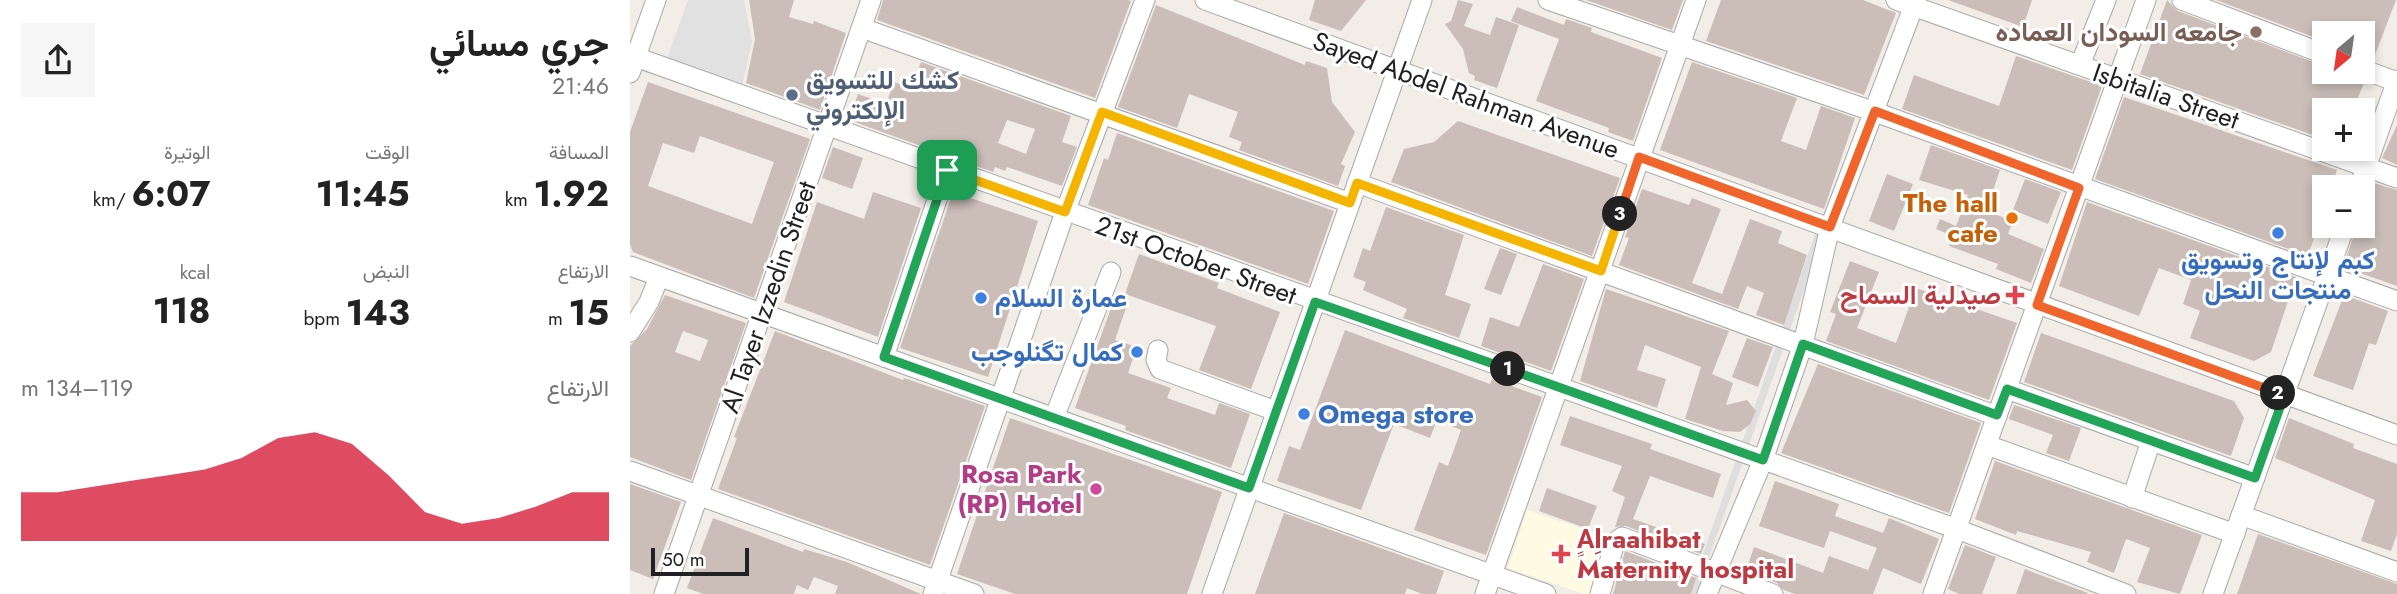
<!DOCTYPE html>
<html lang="ar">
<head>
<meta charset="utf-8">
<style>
  body { margin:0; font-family:Jost,Vazirmatn,sans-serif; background:#f6f6f6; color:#222; direction:rtl; height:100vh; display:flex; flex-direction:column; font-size:26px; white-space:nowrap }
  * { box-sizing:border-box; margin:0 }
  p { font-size:23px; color:#767676 }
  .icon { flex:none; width:38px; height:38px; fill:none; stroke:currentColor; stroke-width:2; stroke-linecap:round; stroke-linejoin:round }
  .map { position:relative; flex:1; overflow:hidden; direction:ltr }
  .panel { display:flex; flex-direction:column; background:#fff; width:630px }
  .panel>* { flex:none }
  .needle { width:46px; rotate:209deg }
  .buttons { position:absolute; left:1682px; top:21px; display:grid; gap:14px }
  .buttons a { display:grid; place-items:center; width:63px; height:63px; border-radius:0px; background:#fff; box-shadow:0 4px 10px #0003; font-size:35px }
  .scale { position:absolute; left:21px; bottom:18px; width:98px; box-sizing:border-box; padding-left:7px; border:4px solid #212121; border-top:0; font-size:19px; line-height:24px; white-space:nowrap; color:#212121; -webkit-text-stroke:5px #fff; paint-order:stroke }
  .pin { position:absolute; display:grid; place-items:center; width:60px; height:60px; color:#fff; margin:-30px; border-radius:14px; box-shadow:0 4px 10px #0006 }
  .km { position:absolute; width:35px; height:35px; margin:-18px; border-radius:50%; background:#222; color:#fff; font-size:19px; line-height:35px; text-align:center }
  .round { display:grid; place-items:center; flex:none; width:74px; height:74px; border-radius:0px; background:#f6f6f6 }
  .headline { display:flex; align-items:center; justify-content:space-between; height:119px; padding:0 21px }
  h1 { font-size:38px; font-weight:700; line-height:52px }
  .stats { display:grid; grid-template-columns:repeat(3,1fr); gap:10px; height:119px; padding:7px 21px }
  .stats div { display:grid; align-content:center }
  .stats b { font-size:35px; font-weight:700 }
  .stats small { font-size:19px; font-weight:400 }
  .stats p { font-size:19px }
  .chart { height:196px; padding:14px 21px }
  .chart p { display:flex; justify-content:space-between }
  .chart svg { width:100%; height:126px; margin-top:7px; fill:#d2001e; opacity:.7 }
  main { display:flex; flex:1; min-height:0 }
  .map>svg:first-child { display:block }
</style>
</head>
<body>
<main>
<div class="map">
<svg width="1767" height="594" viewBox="0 0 1767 594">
  <rect width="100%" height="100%" fill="#f2ede7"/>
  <polygon fill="#dfdede" points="1273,12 1066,594 1059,594 1183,240"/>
  <polygon fill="#fffbe3" points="897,510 983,539 965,594 954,594 878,568"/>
  <polygon fill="#e1e1e1" points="58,0 114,0 122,42 112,86 37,58"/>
  <g fill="#cbbeb9" fill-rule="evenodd">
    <polygon points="119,0 164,0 159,17 183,24 184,21 216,33 190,110 116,83 125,39"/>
    <polygon points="253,0 498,0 501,1 465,98 247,20"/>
    <polygon points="685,0 736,0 711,31 679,20"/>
    <polygon points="828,0 843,4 834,26 860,35 866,17 889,25 867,88 844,80 845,76 839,73 833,49 815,24 821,21"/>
    <polygon points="956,0 1053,0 1042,30"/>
    <polygon points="1091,0 1233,0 1266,13 1234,95 1076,41"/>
    <polygon points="1318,0 1402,0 1393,27"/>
    <polygon points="1537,0 1548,11 1694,66 1694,72 1720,72 1723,77 1734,83 1723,110 1694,110 1694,139 1510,74"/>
    <polygon points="1586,0 1766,0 1743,60 1732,57 1732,33 1694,33 1694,41"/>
    <polygon points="526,5 675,65 676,61 697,68 702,102 725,132 711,164 715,166 708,186 609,150 612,142 599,137 608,112 559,94 547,128 488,107"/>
    <polygon points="887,7 934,25 936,19 962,28 961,32 1032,58 1003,141 978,132 979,128 906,101 929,39 881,21"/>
    <polygon points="1386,56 1472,86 1442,170 1272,109 1284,75 1369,106"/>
    <path d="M291,62l150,54 -9,26 15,5 -15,39 -55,-19 -2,4 -10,-4 -2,5 -144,-52 9,-26 28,10 8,-22 17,6zM377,120l28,9 -9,25 -28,-11z"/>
    <polygon points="1062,62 1167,98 1151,141 1176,150 1191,106 1225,118 1194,209 1030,150"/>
    <path d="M18,82l162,57 -56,159 -121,-46 -3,-7v-113zM70,136l74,26 -22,62 -104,-38 15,-43 31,10z"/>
    <polygon points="1494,97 1707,170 1701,187 1694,187 1694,209 1678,256 1465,179"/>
    <polygon points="828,121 990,178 962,256 761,182 774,149 804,142"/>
    <polygon points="1767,125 1767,165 1752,158"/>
    <polygon points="487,133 704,211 678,284 458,205 474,158 478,160"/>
    <polygon points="1301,145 1370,170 1356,211 1383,221 1378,234 1414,249 1401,283 1366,269 1368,264 1319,246 1323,236 1306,229 1310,219 1326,226 1338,195 1289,180"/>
    <polygon points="203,147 233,158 222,189 192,178"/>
    <polygon points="1257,174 1283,184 1264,231 1239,221"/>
    <polygon points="1395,179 1431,192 1418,224 1383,210"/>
    <polygon points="1744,183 1767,190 1767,286 1713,267 1727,226 1732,226 1732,199 1737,196"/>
    <polygon points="1012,189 1059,205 1062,198 1091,209 1062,283 1092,294 1120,219 1152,231 1148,243 1177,255 1154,325 1126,315 1134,293 1117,286 1108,309 989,265 999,238 995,237"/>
    <polygon points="243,192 291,208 248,337 154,302 187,202 234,219"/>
    <polygon points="323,192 408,221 358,377 270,348"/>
    <polygon points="1457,202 1666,277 1641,352 1624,361 1560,338 1570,311 1553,304 1561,280 1529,268 1509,316 1429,286"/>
    <polygon points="756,207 834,235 815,295 841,304 829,338 773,318 777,309 733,290 736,282 723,277 733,248 740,251"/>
    <polygon points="870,248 887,254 871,295 854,289"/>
    <polygon points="509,254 589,283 587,288 650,312 621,389 569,370 586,326 495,294"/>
    <polygon points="1220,261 1249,272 1227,328 1266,343 1286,288 1387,323 1359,400 1196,341 1206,314 1200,312"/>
    <polygon points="913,264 954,279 921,371 851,346 860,317 889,327"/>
    <polygon points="976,289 1099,331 1082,374 1103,383 1096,405 1117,400 1126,411 1120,424 1110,432 1093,431 1055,419 1071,367 1015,345 1007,370 1036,379 1027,408 950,381"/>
    <polygon points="486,294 499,299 485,340 507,347 498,373 541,388 537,398 585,415 589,403 620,414 601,468 495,430 496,426 445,408"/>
    <path d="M35,295l81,28 -55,157 -61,-23v-111l17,-17zM53,331l25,9 -8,21 -25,-9z"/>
    <polygon points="1714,295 1758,311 1746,345 1739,343 1723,390 1683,376"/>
    <polygon points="715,330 860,384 862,379 912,397 856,555 784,530 809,462 818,466 831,430 807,420 800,438 764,424 731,510 647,481 659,446 670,450"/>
    <polygon points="145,331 273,380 274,378 355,406 300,565 88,489 107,438 104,437"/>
    <polygon points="1411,333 1604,401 1614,418 1601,456 1394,382"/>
    <polygon points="1117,338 1143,347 1128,387 1102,377"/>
    <polygon points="1188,364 1351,423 1319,513 1151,453"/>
    <polygon points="1384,405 1451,428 1439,461 1416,453 1423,435 1379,419"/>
    <polygon points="940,416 1022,444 1020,449 1091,474 1083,498 1020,476 1003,519 1075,544 1071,554 996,526 985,527 995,497 982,491 992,466 930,445"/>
    <polygon points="380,418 592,492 557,594 385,594 327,574"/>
    <polygon points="1659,418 1724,444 1723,448 1767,464 1767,534 1761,551 1731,541 1745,500 1645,458"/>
    <polygon points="1365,461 1572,535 1550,594 1507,582 1520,548 1496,539 1484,573 1457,562 1461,552 1387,531 1386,535 1345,519"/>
    <polygon points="1145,481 1209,504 1205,516 1253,533 1259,518 1309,539 1291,584 1253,568 1243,594 1165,594 1154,590 1147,583 1116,571 1124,547 1193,573 1199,556 1238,570 1247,548 1200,531 1194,548 1129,526"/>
    <polygon points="0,484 51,502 23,579 0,570"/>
    <polygon points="917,488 967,506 958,529 909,511"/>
    <polygon points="654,513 814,571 806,594 792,594 777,588 775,594 625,594"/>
    <polygon points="83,518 173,552 174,549 217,562 291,594 205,594 208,586 184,577 178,590 167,585 164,594 73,594 57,588"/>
    <polygon points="1628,534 1767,584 1767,594 1607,594"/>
    <polygon points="1335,545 1366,557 1352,594 1329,594 1318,589"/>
    <polygon points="995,551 1066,578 1061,594 983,594"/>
    <polygon points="1395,569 1458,593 1457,594 1386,594"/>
  </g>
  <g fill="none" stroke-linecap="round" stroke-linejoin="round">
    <defs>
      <g id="minor">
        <polyline points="575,0 1767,435"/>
        <polyline points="918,0 1245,112 1767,301"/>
        <polyline points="1266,0 1767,178"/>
        <polyline points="1552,0 1694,54"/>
        <polyline points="232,28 720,203"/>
        <polyline points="0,55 1327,529 1496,594"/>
        <polyline points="1450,65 1476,0"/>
        <polyline points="1732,69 1767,82"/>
        <polyline points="0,73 26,0"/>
        <polyline points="727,183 1367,416"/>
        <polyline points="1729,187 1767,80"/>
        <polyline points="0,266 916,594"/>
        <polyline points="0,332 19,302 29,277"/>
        <polyline points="528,350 526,360 530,369 646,411"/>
        <polyline points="254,357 317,170"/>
        <polyline points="1377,389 1625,478"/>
        <polyline points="424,418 481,272"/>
        <polyline points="1357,445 1605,534"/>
        <polyline points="0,471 344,594"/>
        <polyline points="1502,498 1521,441"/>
        <polyline points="1611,515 1767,572"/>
        <polyline points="34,594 241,0"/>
        <polyline points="303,594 435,212 515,0"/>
        <polyline points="582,594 792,0"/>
        <polyline points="855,594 1066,0"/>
        <polyline points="970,594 985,542 992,537 1143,594"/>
        <polyline points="1077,594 1133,460 1173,344 1200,227 1286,0"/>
        <polyline points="1303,594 1516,0"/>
        <polyline points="1583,594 1715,226"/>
      </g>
    </defs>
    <use href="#minor" stroke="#a8a8a8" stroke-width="21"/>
    <use href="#minor" stroke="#fff" stroke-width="19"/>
  </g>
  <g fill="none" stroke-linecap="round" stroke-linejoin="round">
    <defs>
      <polyline id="split-1" points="317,170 254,357 619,488 685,302 878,369"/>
      <polyline id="split-2" points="878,369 1133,460 1173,344 1367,415 1377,389 1625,478 1654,396 1648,393"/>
      <polyline id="split-3" points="990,214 1009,157 1200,227 1245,111 1449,188 1407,305 1648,393"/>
      <polyline id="split-4" points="317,170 435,212 472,112 720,203 727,183 971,271 990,214"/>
    </defs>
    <use href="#split-1" stroke="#fff" stroke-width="14"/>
    <use href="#split-2" stroke="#fff" stroke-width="14"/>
    <use href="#split-3" stroke="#fff" stroke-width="14"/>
    <use href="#split-4" stroke="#fff" stroke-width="14"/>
    <use href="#split-1" stroke="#22a559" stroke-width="9"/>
    <use href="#split-2" stroke="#22a559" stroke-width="9"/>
    <use href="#split-3" stroke="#f0652b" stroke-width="9"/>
    <use href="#split-4" stroke="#f5b400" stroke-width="9"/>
  </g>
  <circle fill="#8d6e63" stroke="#fff" stroke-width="2.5" cx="1626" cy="32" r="7"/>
  <circle fill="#5c6f8a" stroke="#fff" stroke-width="2.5" cx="162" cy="95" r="7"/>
  <circle fill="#e8710a" stroke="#fff" stroke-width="2.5" cx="1382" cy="218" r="7"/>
  <g fill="#3f7fe0" stroke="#fff" stroke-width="2.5">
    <circle cx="1648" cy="233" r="7"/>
    <circle cx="351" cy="298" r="7"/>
    <circle cx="507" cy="352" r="7"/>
    <circle cx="674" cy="414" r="7"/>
  </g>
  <g fill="#e0444e" stroke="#fff" stroke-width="2.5">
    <path d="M1381.5 284.5h7v7h7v7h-7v7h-7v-7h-7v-7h7z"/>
    <path d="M927.5 543.5h7v7h7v7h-7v7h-7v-7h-7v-7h7z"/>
  </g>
  <circle fill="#d1479c" stroke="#fff" stroke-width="2.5" cx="466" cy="489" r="7"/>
  <g text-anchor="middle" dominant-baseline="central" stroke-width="6" stroke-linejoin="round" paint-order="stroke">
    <g font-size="26" font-weight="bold" fill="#785e54" stroke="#fff" text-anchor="end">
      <text x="1612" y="32">جامعه السودان العماده</text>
    </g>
    <g font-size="26" font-weight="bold" fill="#4e5e75" stroke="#fff" text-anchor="start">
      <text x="176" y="80">كشك للتسويق<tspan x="176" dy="30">الإلكتروني</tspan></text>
    </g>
    <g font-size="26" fill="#212121" stroke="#fff">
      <text transform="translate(836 95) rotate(20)">Sayed Abdel Rahman Avenue</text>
      <text transform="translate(1536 96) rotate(19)">Isbitalia Street</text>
      <text transform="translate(566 260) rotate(20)">21st October Street</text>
      <text transform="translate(138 297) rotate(-71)">Al Tayer Izzedin Street</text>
    </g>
    <g font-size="26" font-weight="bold" fill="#c56008" stroke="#fff" text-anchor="end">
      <text x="1368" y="203">The hall<tspan x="1368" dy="30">cafe</tspan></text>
    </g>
    <g font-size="26" font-weight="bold" fill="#366cbe" stroke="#fff" text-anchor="start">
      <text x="1648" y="260" text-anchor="middle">كبم لإنتاج وتسويق<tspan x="1648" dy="30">منتجات النحل</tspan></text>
      <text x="365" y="298">عمارة السلام</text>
      <text x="493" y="352" text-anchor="end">كمال تگنلوجب</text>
      <text x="688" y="414">Omega store</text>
    </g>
    <g font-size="26" font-weight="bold" fill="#be3a42" stroke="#fff" text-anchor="end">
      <text x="1371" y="295">صيدلية السماح</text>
      <text x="947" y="539" text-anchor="start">ِِAِِlraahibat<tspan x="947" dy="30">Maternity hospital</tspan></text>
    </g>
    <g font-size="26" font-weight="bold" fill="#b23c85" stroke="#fff" text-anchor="end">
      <text x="452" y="474">Rosa Park<tspan x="452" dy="30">(RP) Hotel</tspan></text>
    </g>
  </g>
</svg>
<div class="buttons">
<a><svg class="needle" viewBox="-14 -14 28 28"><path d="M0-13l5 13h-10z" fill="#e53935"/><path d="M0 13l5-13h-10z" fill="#767676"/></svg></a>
<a>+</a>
<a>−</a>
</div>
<div class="scale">50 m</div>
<div class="pin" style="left:317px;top:170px;background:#1e9e55"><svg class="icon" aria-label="arrive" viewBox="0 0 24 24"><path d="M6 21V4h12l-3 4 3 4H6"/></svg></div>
<b class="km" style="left:878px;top:369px">1</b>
<b class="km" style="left:1648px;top:393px">2</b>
<b class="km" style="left:990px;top:214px">3</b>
</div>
<section class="panel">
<div class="headline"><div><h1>جري مسائي</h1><p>21:46</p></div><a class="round"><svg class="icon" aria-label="share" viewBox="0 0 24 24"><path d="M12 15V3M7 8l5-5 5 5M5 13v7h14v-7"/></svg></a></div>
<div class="stats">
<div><p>المسافة</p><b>1.92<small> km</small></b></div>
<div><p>الوقت</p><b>11:45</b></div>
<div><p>الوتيرة</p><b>6:07<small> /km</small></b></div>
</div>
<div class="stats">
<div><p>الارتفاع</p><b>15<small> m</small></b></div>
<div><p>النبض</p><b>143<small> bpm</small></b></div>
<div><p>kcal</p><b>118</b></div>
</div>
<div class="chart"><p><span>الارتفاع</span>119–134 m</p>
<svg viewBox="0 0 160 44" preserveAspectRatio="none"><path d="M0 44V27L10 27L20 25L30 23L40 21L50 19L60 15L70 8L80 6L90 10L100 21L110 34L120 38L130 36L140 32L150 27L160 27V44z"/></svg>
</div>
</section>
</main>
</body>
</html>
